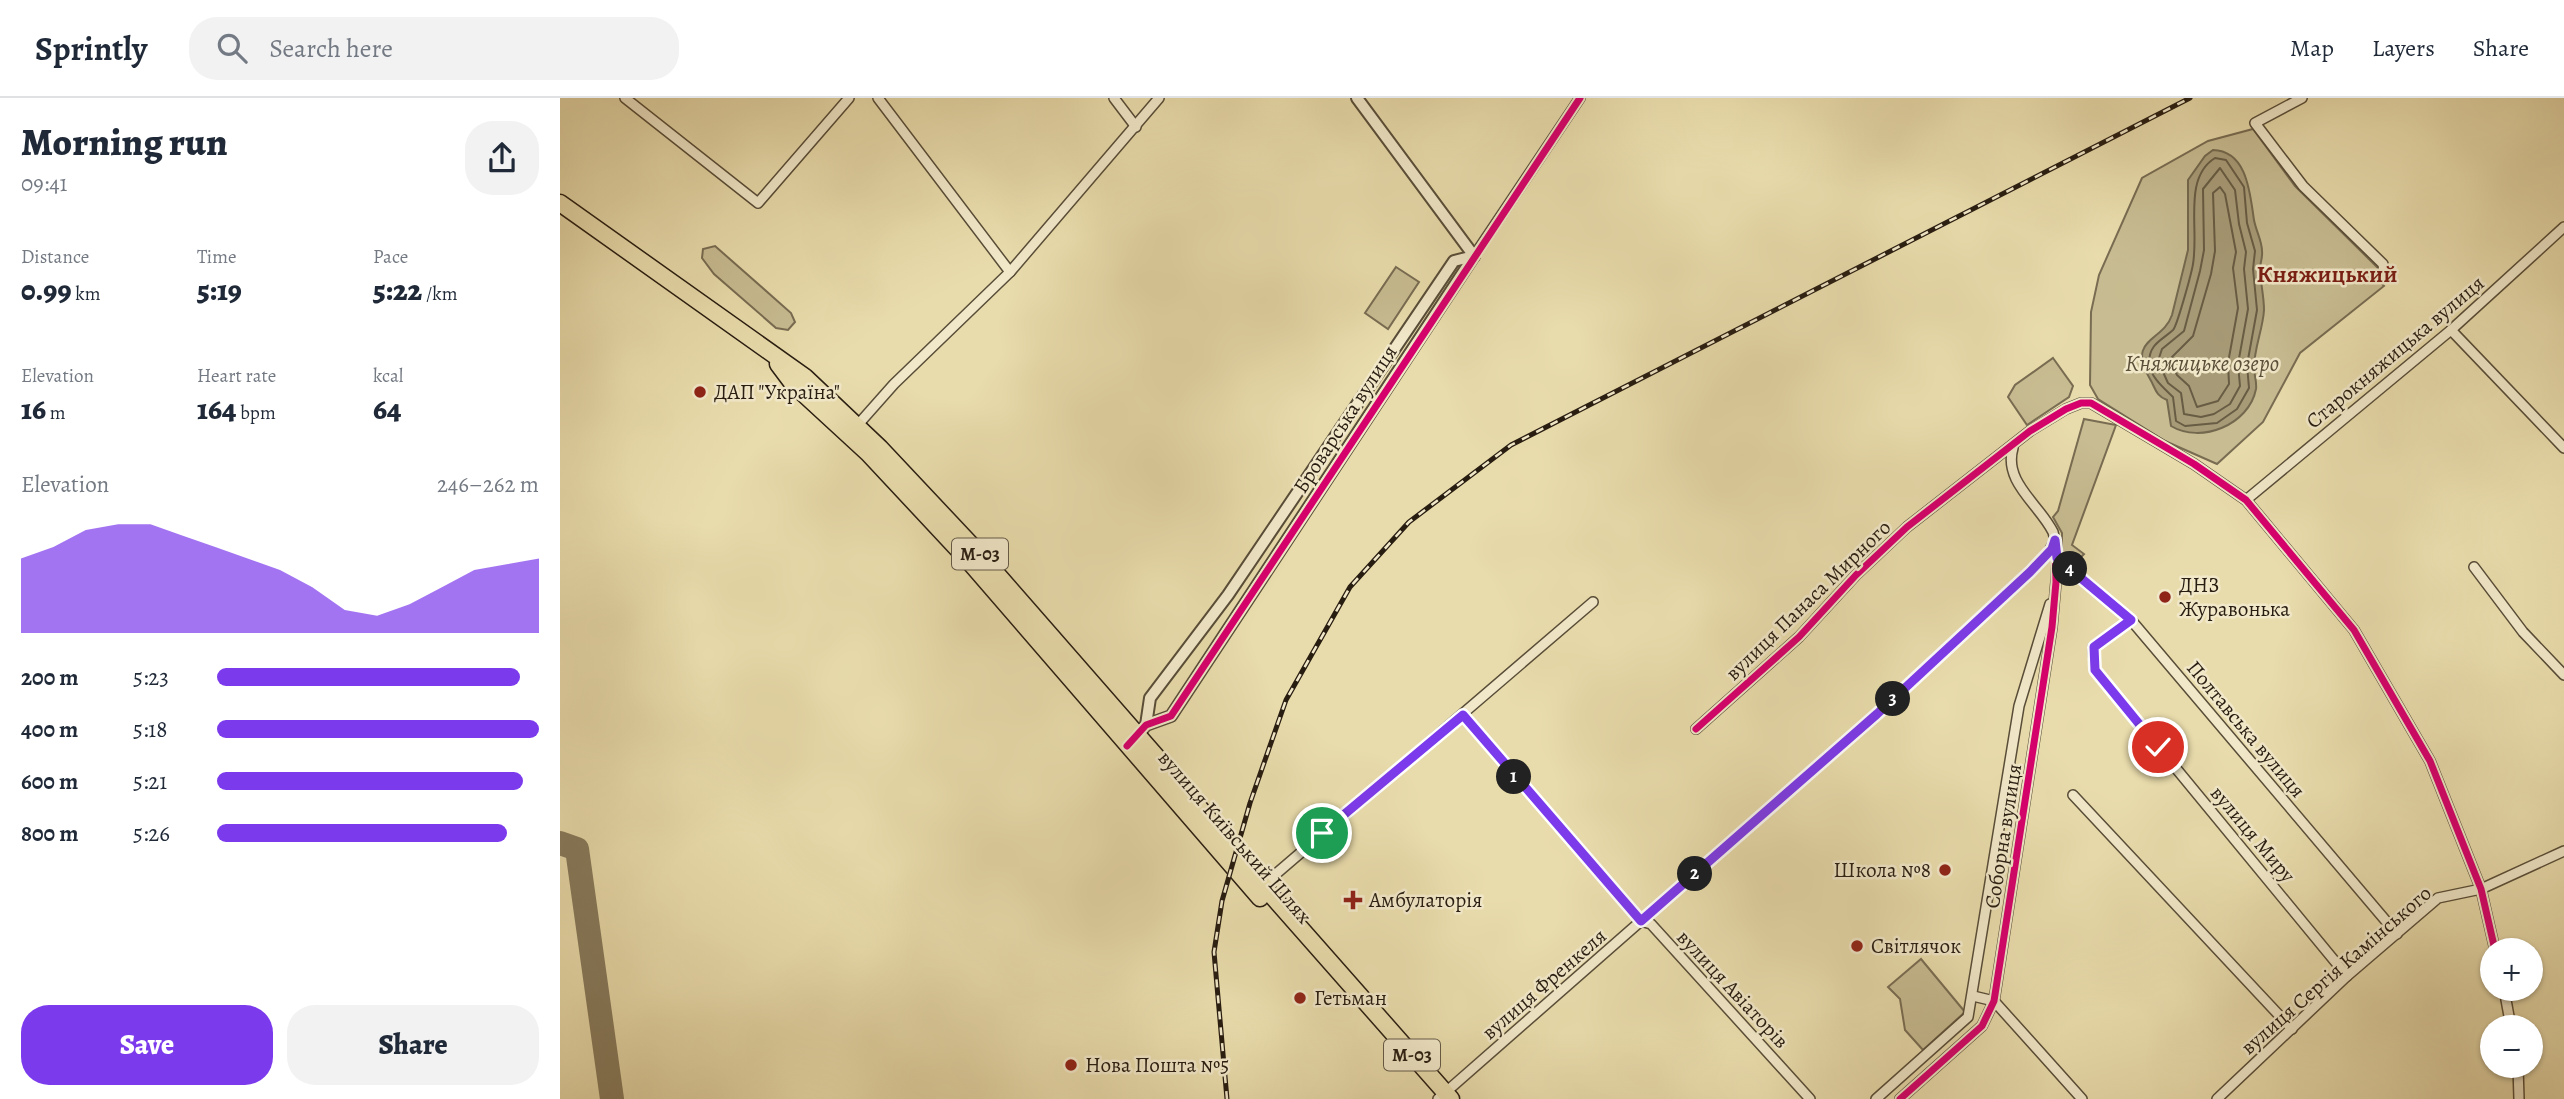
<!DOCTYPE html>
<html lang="en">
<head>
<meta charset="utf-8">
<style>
  body { margin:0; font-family:Alegreya,serif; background:#f2f2f3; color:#1f2937; height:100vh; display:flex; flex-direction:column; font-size:26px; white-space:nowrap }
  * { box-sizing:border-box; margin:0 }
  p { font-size:23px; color:#747a83 }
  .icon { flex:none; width:38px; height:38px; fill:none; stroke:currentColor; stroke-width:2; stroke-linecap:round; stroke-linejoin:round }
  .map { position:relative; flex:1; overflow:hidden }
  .drawer { display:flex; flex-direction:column; background:#fff; width:560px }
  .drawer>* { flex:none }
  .fabs { position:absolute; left:1920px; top:840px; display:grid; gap:14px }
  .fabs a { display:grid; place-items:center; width:63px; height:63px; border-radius:50%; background:#fff; box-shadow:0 2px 5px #0004; font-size:35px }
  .pin { position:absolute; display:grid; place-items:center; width:60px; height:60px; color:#fff; margin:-30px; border:4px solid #fff; border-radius:50%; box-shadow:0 2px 7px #0007 }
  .km { position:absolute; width:35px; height:35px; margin:-18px; border-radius:50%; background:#222; color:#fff; font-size:19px; line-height:35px; text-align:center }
  .round { display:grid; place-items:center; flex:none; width:74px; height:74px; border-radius:28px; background:#f2f2f3 }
  .head { display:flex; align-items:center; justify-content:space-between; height:119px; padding:0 21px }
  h1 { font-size:38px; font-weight:800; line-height:52px }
  .stats { display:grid; grid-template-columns:repeat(3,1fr); gap:10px; height:119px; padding:7px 21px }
  .stats div { display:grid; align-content:center }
  .stats b { font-size:30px; font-weight:800 }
  .stats small { font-size:19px; font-weight:400 }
  .stats p { font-size:19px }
  .chart { height:196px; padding:14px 21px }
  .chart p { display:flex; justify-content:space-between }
  .chart svg { width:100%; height:126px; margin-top:7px; fill:#7c3aed; opacity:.7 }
  .action { display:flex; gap:14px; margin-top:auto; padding:14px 21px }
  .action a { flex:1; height:80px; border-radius:28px; background:#7c3aed; color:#fff; font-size:28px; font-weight:800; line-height:80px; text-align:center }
  .action a+a { background:#f2f2f3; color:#1f2937 }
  ul { padding:0 21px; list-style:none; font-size:23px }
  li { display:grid; grid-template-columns:112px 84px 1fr; align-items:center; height:52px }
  li i { height:18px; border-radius:9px; background:#7c3aed }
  header { display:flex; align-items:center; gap:42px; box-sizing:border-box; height:98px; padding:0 35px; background:#fff; border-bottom:2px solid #e0e1e3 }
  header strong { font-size:33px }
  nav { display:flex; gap:38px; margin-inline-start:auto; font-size:24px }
  .search { width:490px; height:63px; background:#f2f2f3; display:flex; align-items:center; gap:18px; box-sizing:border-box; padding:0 24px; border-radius:28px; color:#747a83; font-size:26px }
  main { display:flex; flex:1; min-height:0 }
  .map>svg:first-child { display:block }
</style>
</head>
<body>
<header>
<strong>Sprintly</strong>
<div class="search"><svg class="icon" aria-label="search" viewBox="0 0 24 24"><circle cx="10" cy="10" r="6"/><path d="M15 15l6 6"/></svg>Search here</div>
<nav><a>Map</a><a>Layers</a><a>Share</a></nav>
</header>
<main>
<section class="drawer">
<div class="head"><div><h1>Morning run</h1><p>09:41</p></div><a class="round"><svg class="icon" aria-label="share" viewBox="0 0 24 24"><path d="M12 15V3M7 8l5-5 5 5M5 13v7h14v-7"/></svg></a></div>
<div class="stats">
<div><p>Distance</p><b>0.99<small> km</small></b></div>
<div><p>Time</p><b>5:19</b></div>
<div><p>Pace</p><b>5:22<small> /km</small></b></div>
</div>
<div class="stats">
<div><p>Elevation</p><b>16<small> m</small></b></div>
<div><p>Heart rate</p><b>164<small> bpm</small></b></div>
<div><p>kcal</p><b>64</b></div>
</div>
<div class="chart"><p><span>Elevation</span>246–262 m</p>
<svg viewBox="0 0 160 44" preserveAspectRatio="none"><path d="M0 44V18L10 14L20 8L30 6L40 6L50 10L60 14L70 18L80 22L90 28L100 36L110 38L120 34L130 28L140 22L150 20L160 18V44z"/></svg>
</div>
<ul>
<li><b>200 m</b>5:23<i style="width:94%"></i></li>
<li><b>400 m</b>5:18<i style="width:100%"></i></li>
<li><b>600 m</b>5:21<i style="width:95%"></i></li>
<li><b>800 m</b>5:26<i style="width:90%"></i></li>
</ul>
<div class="action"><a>Save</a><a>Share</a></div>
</section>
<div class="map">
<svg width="2004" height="1001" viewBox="0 0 2004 1001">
  <rect width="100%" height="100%" fill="#e9dcac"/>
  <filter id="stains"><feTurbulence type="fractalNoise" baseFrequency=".00286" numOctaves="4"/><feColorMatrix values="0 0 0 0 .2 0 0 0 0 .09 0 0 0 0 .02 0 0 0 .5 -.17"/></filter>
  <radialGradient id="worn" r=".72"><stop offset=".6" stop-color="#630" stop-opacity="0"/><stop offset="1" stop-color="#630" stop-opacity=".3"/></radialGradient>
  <g fill="#c8bc92" stroke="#786c52" stroke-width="2">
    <polygon points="1693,31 1735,88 1820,172 1816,179 1824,188 1740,255 1703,324 1657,366 1605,343 1538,301 1530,287 1531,214 1539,177 1582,80 1648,43"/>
    <polygon points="155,148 231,215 235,224 228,232 216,230 154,176 142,160 143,151"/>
    <polygon points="836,169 859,184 828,231 805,215"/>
    <polygon points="1493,260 1513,288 1509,299 1467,327 1448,299 1455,287"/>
    <polygon points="1524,321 1556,327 1512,447 1524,456 1513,467 1502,457 1502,435 1493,419 1498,413"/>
    <polygon points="1361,861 1405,914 1363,952 1345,932 1340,901 1328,889"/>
  </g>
  <path fill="#a79b77" stroke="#74694e" stroke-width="2" d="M1653,52c35,1 37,45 41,70 2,11 8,21 8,31 1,8 -3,14 -2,21 1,13 4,25 4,38 -1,19 -10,38 -10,58 0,6 3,14 2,21 -7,36 -55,55 -85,37l-4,-26c-12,-5 -11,-11 -17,-21 -24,-41 13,-37 22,-64l16,-65v-70l17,-24z"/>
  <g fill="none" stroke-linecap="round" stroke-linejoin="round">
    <g stroke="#685c44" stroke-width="2">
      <path d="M1655,60l11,2 18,27 3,36 8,28 -2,18 4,41 -10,55 2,23 -12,21 -20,14 -32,3 -9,-5 -3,-24c-8,-8 -23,-20 -24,-34 0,-19 12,-22 24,-33 4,-4 17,-52 19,-61 9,-35 -11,-90 23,-111z"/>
      <polygon points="1660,70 1675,92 1679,126 1686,154 1684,171 1688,211 1678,266 1680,288 1670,306 1654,316 1641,319 1624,316 1621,295 1608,285 1598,263 1602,251 1624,233 1640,173 1644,152 1643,91"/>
      <polygon points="1660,89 1665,96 1676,154 1673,170 1678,210 1668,265 1669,286 1658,303 1637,309 1629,288 1617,277 1610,261 1633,238 1651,176 1655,153 1653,95"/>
    </g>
    <polyline stroke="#887c5e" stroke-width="24" points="0,745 17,751 52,1001"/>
    <defs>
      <g id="minor">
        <polyline points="65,0 198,105 289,0"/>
        <polyline points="318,0 450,174"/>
        <polyline points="554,0 576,29"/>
        <polyline points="1742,0 1695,25 1743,88 1823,166 1824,175"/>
        <polyline points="914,158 1020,0"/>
        <polyline points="1891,232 2004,350"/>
        <polyline points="295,330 334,286 450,174 599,0"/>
        <polyline points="1686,402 1891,232 2004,129"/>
        <polyline points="1497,460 1571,522 1837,836"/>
        <polyline points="1914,469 1963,534 2004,577"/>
        <polyline points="1571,522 1533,549 1535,572 1787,878"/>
        <polyline points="903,617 1081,823 1091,826 1250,1001"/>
        <polyline points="1136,631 1239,539 1296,477 1347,429 1470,333 1506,311 1521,305 1531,305 1634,366 1686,402 1794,532 1870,663 1921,791 1935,852"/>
        <polyline points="1513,697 1732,931"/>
        <polyline points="703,787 1033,504"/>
        <polyline points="1944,891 1951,929"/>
        <polyline points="1413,898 1434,903 1522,1001"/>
        <polyline points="1958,968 1959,1001"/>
        <path d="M878,1001l439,-385 170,-159 8,-15 -2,-8c-14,-28 -50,-50 -40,-84"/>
        <polyline points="1316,1001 1408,919 1459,608 1490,506"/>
        <polyline points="1340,1001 1422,928 1434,903 1492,529 1496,484 1496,445"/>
        <polyline points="1657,1001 1787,878 1878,800 1921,791 2004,753"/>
      </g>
      <g id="tertiary">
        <polyline points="797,0 914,158"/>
        <polyline points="586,627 590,600 668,497 894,163 914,158"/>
        <polyline points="574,641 586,627 611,618 914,158"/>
      </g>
      <g id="trunk">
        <polyline points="0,105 245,279 320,350 415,451 609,673 713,799 891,1001"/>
        <polyline points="218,266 233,286 308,355 407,461 700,800"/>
      </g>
    </defs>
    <use href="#minor" stroke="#584d38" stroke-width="12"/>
    <use href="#tertiary" stroke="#584d38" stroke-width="14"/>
    <use href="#trunk" stroke="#281d11" stroke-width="19"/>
    <use href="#minor" stroke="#f1e8c9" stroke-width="9"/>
    <use href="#tertiary" stroke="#f1e8c9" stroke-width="10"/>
    <use href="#trunk" stroke="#e9dcac" stroke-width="16"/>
    <defs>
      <polyline id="rail" points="667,1001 654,854 662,803 690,705 726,602 790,489 849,424 951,347 1630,0"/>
    </defs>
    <use href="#rail" stroke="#281d11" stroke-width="5"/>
    <use href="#rail" stroke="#f1e8c9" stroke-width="2.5" stroke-dasharray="8" stroke-linecap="butt"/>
    <defs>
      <g id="cycleway">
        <polyline points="1136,631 1239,539 1296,477 1347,429 1470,333 1506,311 1521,305 1531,305 1634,366 1686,402 1794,532 1870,663 1921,791 1935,852"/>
        <polyline points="567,648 586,627 611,618 1020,0"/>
        <polyline points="1340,1001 1422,928 1434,903 1492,529 1496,484 1495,442"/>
      </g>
    </defs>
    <use href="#cycleway" stroke="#f1e8c9" stroke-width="11"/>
    <use href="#cycleway" stroke="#d6006c" stroke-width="7"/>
  </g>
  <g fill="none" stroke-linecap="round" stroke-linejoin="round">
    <defs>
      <polyline id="route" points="762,735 903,617 1081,823 1317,616 1470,474 1492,451 1495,442 1497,460 1571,522 1534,549 1535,572 1598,649"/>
    </defs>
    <use href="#route" stroke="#fff" stroke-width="14"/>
    <use href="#route" stroke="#7c3aed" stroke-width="9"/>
  </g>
  <g fill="#8f2418" stroke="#f1e8c9" stroke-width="2.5">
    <circle cx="140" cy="294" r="7"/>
    <circle cx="1605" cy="499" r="7"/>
    <circle cx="1385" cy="772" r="7"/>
    <path d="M789.5 791.5h7v7h7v7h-7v7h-7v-7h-7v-7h7z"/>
    <circle cx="1297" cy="848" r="7"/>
    <circle cx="740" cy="900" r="7"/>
    <circle cx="511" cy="967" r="7"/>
  </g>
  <g text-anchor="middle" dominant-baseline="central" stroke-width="5" stroke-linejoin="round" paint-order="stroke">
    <g fill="#f1e8c9" stroke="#645a48" stroke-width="2">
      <rect x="392" y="440.5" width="56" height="31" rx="5"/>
      <rect x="824" y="941.5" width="56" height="31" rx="5"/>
    </g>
    <g font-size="19" font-weight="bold" fill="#281d11">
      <text x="420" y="456">М-03</text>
      <text x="852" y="957">М-03</text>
    </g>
    <g font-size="21" fill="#281d11" stroke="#f1e8c9">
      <text transform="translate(1835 254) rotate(-40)">Старокняжицька вулиця</text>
      <text transform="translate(785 321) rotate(-57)">Броварська вулиця</text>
      <text transform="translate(1248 502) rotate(-44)">вулиця Панаса Мирного</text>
      <text transform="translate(1686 631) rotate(50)">Полтавська вулиця</text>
      <text transform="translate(1693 736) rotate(50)">вулиця Миру</text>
      <text transform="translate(1443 738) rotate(-81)">Соборна вулиця</text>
      <text transform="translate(675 739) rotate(49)">вулиця Київський Шлях</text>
      <text transform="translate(1776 872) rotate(-41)">вулиця Сергія Камінського</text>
      <text transform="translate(984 886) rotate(-41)">вулиця Френкеля</text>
      <text transform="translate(1173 891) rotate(47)">вулиця Авіаторів</text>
    </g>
    <g font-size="21" fill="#281d11" stroke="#f1e8c9" text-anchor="start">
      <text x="154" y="294">ДАП "Україна"</text>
      <text x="1619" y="487">ДНЗ<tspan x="1619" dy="24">Журавонька</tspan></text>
      <text x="1371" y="772" text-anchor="end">Школа №8</text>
      <text x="809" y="802">Амбулаторія</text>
      <text x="1311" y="848">Світлячок</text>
      <text x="754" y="900">Гетьман</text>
      <text x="525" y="967">Нова Пошта №5</text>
    </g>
    <g font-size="23" font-style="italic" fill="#5b4f3a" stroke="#f1e8c9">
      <text x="1642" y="265">Княжицьке озеро</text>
    </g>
    <g font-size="24" font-weight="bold" fill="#7a1f14" stroke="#f1e8c9">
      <text x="1767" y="176">Княжицький</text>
    </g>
  </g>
  <rect width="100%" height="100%" filter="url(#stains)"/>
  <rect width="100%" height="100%" fill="url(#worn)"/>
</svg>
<div class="fabs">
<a>+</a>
<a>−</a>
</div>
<div class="pin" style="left:762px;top:735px;background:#1e9e55"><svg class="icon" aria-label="arrive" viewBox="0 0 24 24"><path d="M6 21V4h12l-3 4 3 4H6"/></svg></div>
<div class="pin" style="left:1598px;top:649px;background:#d93025"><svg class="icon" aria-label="check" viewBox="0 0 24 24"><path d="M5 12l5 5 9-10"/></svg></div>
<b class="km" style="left:954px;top:679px">1</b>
<b class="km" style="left:1135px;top:776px">2</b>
<b class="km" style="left:1333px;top:601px">3</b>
<b class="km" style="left:1510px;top:471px">4</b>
</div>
</main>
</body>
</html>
